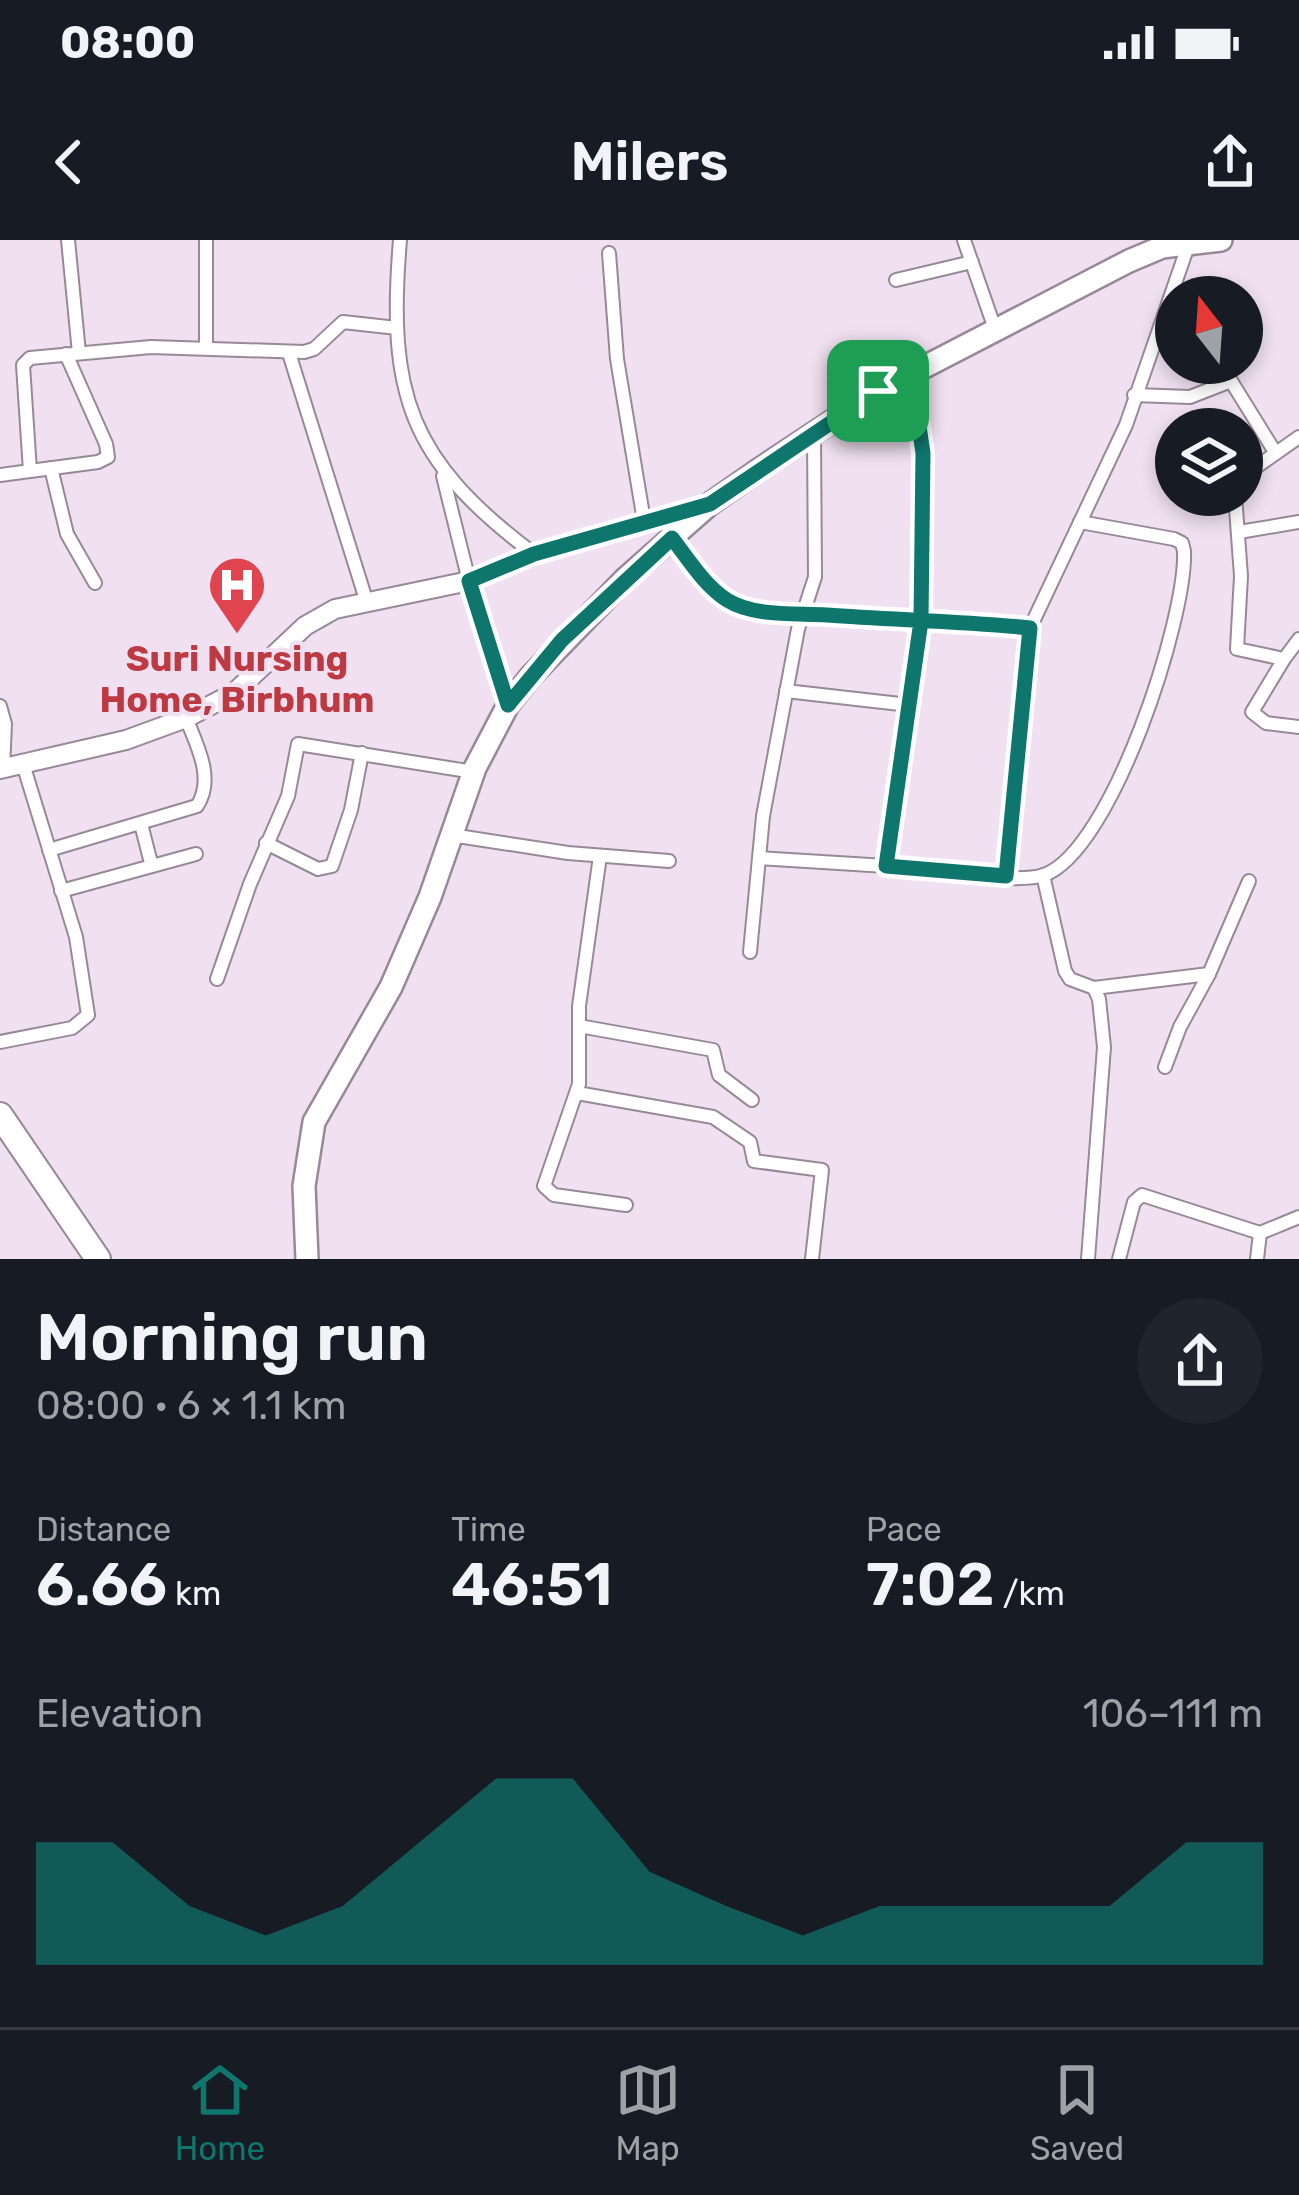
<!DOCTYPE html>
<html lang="en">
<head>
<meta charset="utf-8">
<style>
  body { margin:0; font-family:Rubik,sans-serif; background:#20242c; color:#f1f3f6; height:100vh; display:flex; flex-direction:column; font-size:45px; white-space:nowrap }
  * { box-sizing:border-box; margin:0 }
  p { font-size:39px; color:#9ea1a6 }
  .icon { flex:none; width:66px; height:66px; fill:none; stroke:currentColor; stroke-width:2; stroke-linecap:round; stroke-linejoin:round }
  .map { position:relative; height:1019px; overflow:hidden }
  .side { display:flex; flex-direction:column; background:#171b24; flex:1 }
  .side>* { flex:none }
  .needle { width:78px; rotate:343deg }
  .controls { position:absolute; left:1155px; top:36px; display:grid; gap:24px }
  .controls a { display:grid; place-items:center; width:108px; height:108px; border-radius:50%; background:#171b24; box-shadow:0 6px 18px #0003; font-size:60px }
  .pin { position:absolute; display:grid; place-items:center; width:102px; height:102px; color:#fff; margin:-51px; border-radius:24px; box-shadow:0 6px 18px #0006 }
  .round { display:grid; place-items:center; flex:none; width:126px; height:126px; border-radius:63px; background:#20242c }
  .head { display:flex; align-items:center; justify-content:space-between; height:204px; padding:0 36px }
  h1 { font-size:66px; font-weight:600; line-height:90px }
  .stats { display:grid; grid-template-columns:repeat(3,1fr); gap:18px; height:204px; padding:12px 36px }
  .stats div { display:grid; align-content:center }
  .stats b { font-size:60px; font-weight:600 }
  .stats small { font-size:33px; font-weight:400 }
  .stats p { font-size:33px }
  .chart { height:336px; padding:24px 36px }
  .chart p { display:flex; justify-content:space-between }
  .chart svg { width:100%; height:216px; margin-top:12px; fill:#0f766e; opacity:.7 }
  .status { display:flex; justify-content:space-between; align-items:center; height:84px; padding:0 60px; background:#171b24; direction:ltr }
  .status svg { height:33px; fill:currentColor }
  header { display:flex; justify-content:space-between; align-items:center; height:156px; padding:0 36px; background:#171b24; font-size:54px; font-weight:600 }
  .tab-bar { display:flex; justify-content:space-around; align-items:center; height:168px; border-top:3px solid #363941; background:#171b24; font-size:33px; color:#9ea1a6 }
  .tab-bar a { display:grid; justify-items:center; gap:6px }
  .tab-bar .on { color:#0f766e }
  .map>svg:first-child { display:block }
</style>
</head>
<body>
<div class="status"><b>08:00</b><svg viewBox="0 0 49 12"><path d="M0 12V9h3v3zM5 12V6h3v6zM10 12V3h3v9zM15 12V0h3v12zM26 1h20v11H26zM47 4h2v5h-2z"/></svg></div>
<header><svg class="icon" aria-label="back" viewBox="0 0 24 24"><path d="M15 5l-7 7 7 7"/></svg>Milers<svg class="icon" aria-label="share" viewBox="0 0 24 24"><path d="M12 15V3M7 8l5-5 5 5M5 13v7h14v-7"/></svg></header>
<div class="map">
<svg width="1299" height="1019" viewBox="0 0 1299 1019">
  <rect width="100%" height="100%" fill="#f0e0f1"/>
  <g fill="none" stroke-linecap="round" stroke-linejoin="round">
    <defs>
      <g id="street">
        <polyline points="68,0 79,113"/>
        <polyline points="206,0 206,108"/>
        <path d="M400,0c-13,155 9,220 134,314"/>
        <polyline points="964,0 995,89"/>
        <polyline points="609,13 617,119 644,281"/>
        <polyline points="896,40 972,22"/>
        <polyline points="289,113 367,363"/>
        <path d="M902,138l17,48 4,27 -2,168 -35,245c34,3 129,19 158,9 68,-24 143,-258 140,-324l-2,-8 -8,-4 -94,-17"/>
        <polyline points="1134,155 1190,157 1231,141 1275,212"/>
        <polyline points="51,228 67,294 95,343"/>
        <polyline points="30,231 98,222 108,217 106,204 66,114"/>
        <polyline points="0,235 30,231 23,125 30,118 151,107 304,112 314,109 343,82 397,88"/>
        <polyline points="443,236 469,341 508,464"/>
        <polyline points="1242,237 1299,197"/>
        <polyline points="1235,255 1241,336 1237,409 1284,419 1299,399"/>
        <polyline points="1239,292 1299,282"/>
        <polyline points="672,298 713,348 747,368 1030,388"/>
        <polyline points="1284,419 1252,472 1266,483 1299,487"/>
        <polyline points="786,451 909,465"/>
        <polyline points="0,466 5,484 3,529"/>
        <polyline points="141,584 151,623"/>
        <polyline points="451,595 568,613 669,621"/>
        <polyline points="266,603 318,629 332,626 351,570 362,513"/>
        <path d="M49,610l148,-44c18,-27 0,-61 -11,-88"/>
        <polyline points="600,616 579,766 579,844 544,946 554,955 626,965"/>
        <polyline points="759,618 886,626"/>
        <polyline points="1043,635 1065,731 1070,739 1094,748 1099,759 1104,807 1088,1019"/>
        <polyline points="1006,636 1030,388 1126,185 1189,3"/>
        <polyline points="61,651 196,614"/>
        <polyline points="750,712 763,576 798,389 815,337 814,195"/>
        <polyline points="217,739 250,644 288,556 298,504 474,532"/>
        <polyline points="1094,748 1209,734 1249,641"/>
        <polyline points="579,786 713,810 719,835 752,860"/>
        <polyline points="0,802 72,788 88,775 76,697 23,524"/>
        <polyline points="1165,827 1180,787 1209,734"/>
        <polyline points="577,853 713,877 750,902 754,921 822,930 812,1019"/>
        <polyline points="1119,1019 1134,962 1142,955 1260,993"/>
        <polyline points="1257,1019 1260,993 1299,977"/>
      </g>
      <polyline id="secondary" points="0,529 126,500 186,478 234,453 305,386 335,369 469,341 534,314 710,264"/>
      <polyline id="primary" points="307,1019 304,946 314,882 391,747 430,657 475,528 508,465 531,436 625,339 710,264 760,229 878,151 1129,21 1162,7 1221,0"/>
      <polyline id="highway" points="0,875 98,1019"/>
    </defs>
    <use href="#street" stroke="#988999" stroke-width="16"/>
    <use href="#secondary" stroke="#988999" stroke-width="22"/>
    <use href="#primary" stroke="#988999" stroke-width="26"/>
    <use href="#highway" stroke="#988999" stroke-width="28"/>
    <use href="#street" stroke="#fff" stroke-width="12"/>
    <use href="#secondary" stroke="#fff" stroke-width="18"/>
    <use href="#primary" stroke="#fff" stroke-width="21"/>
    <use href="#highway" stroke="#fff" stroke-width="24"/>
  </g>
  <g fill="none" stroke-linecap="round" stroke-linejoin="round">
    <defs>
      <path id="route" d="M878,151l-168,113 -176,50 -65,27 39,124 54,-65 110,-102c16,21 33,48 55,62 27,17 69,13 100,15 68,5 136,6 203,13l-24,248 -120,-10 35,-245 2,-168 -4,-27 -17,-48 -24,13"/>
    </defs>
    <use href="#route" stroke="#fff" stroke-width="24"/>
    <use href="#route" stroke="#0f766e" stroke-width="15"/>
  </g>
  <defs>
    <symbol id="hospital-pin" viewBox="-11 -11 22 30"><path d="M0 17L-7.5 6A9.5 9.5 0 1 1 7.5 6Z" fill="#e0444e" stroke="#f0e0f1"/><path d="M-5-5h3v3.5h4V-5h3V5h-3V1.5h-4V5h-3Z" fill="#fff"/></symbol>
  </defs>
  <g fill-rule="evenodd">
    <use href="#hospital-pin" x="204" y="312" width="66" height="90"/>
  </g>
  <g text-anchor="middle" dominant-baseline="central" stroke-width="9" stroke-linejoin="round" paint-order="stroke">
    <g font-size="36" font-weight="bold" fill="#be3a42" stroke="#f0e0f1">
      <text x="237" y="418">Suri Nursing<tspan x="237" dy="41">Home, Birbhum</tspan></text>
    </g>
  </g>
</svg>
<div class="controls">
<a><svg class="needle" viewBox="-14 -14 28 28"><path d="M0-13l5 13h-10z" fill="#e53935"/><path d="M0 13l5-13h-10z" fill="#9ea1a6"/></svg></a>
<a><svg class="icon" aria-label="layers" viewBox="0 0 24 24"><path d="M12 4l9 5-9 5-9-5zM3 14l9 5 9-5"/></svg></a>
</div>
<div class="pin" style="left:878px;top:151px;background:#1e9e55"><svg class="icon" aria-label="arrive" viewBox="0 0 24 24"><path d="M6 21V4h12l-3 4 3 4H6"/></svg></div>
</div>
<section class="side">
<div class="head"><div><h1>Morning run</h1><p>08:00 · 6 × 1.1 km</p></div><a class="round"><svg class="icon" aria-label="share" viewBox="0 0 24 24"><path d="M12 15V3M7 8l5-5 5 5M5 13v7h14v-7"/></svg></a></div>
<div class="stats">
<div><p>Distance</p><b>6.66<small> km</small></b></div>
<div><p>Time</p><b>46:51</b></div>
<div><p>Pace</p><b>7:02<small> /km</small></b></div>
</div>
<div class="chart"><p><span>Elevation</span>106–111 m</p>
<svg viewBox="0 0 160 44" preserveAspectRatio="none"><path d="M0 44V19L10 19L20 32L30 38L40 32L50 19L60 6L70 6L80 25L90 32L100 38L110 32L120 32L130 32L140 32L150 19L160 19V44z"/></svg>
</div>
</section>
<nav class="tab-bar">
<a class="on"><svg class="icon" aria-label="home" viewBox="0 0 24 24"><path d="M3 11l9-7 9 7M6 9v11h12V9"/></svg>Home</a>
<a><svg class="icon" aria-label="map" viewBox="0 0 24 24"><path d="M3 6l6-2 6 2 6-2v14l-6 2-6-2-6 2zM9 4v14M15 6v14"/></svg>Map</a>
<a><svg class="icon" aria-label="saved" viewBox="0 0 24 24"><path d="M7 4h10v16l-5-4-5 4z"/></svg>Saved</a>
</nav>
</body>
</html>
